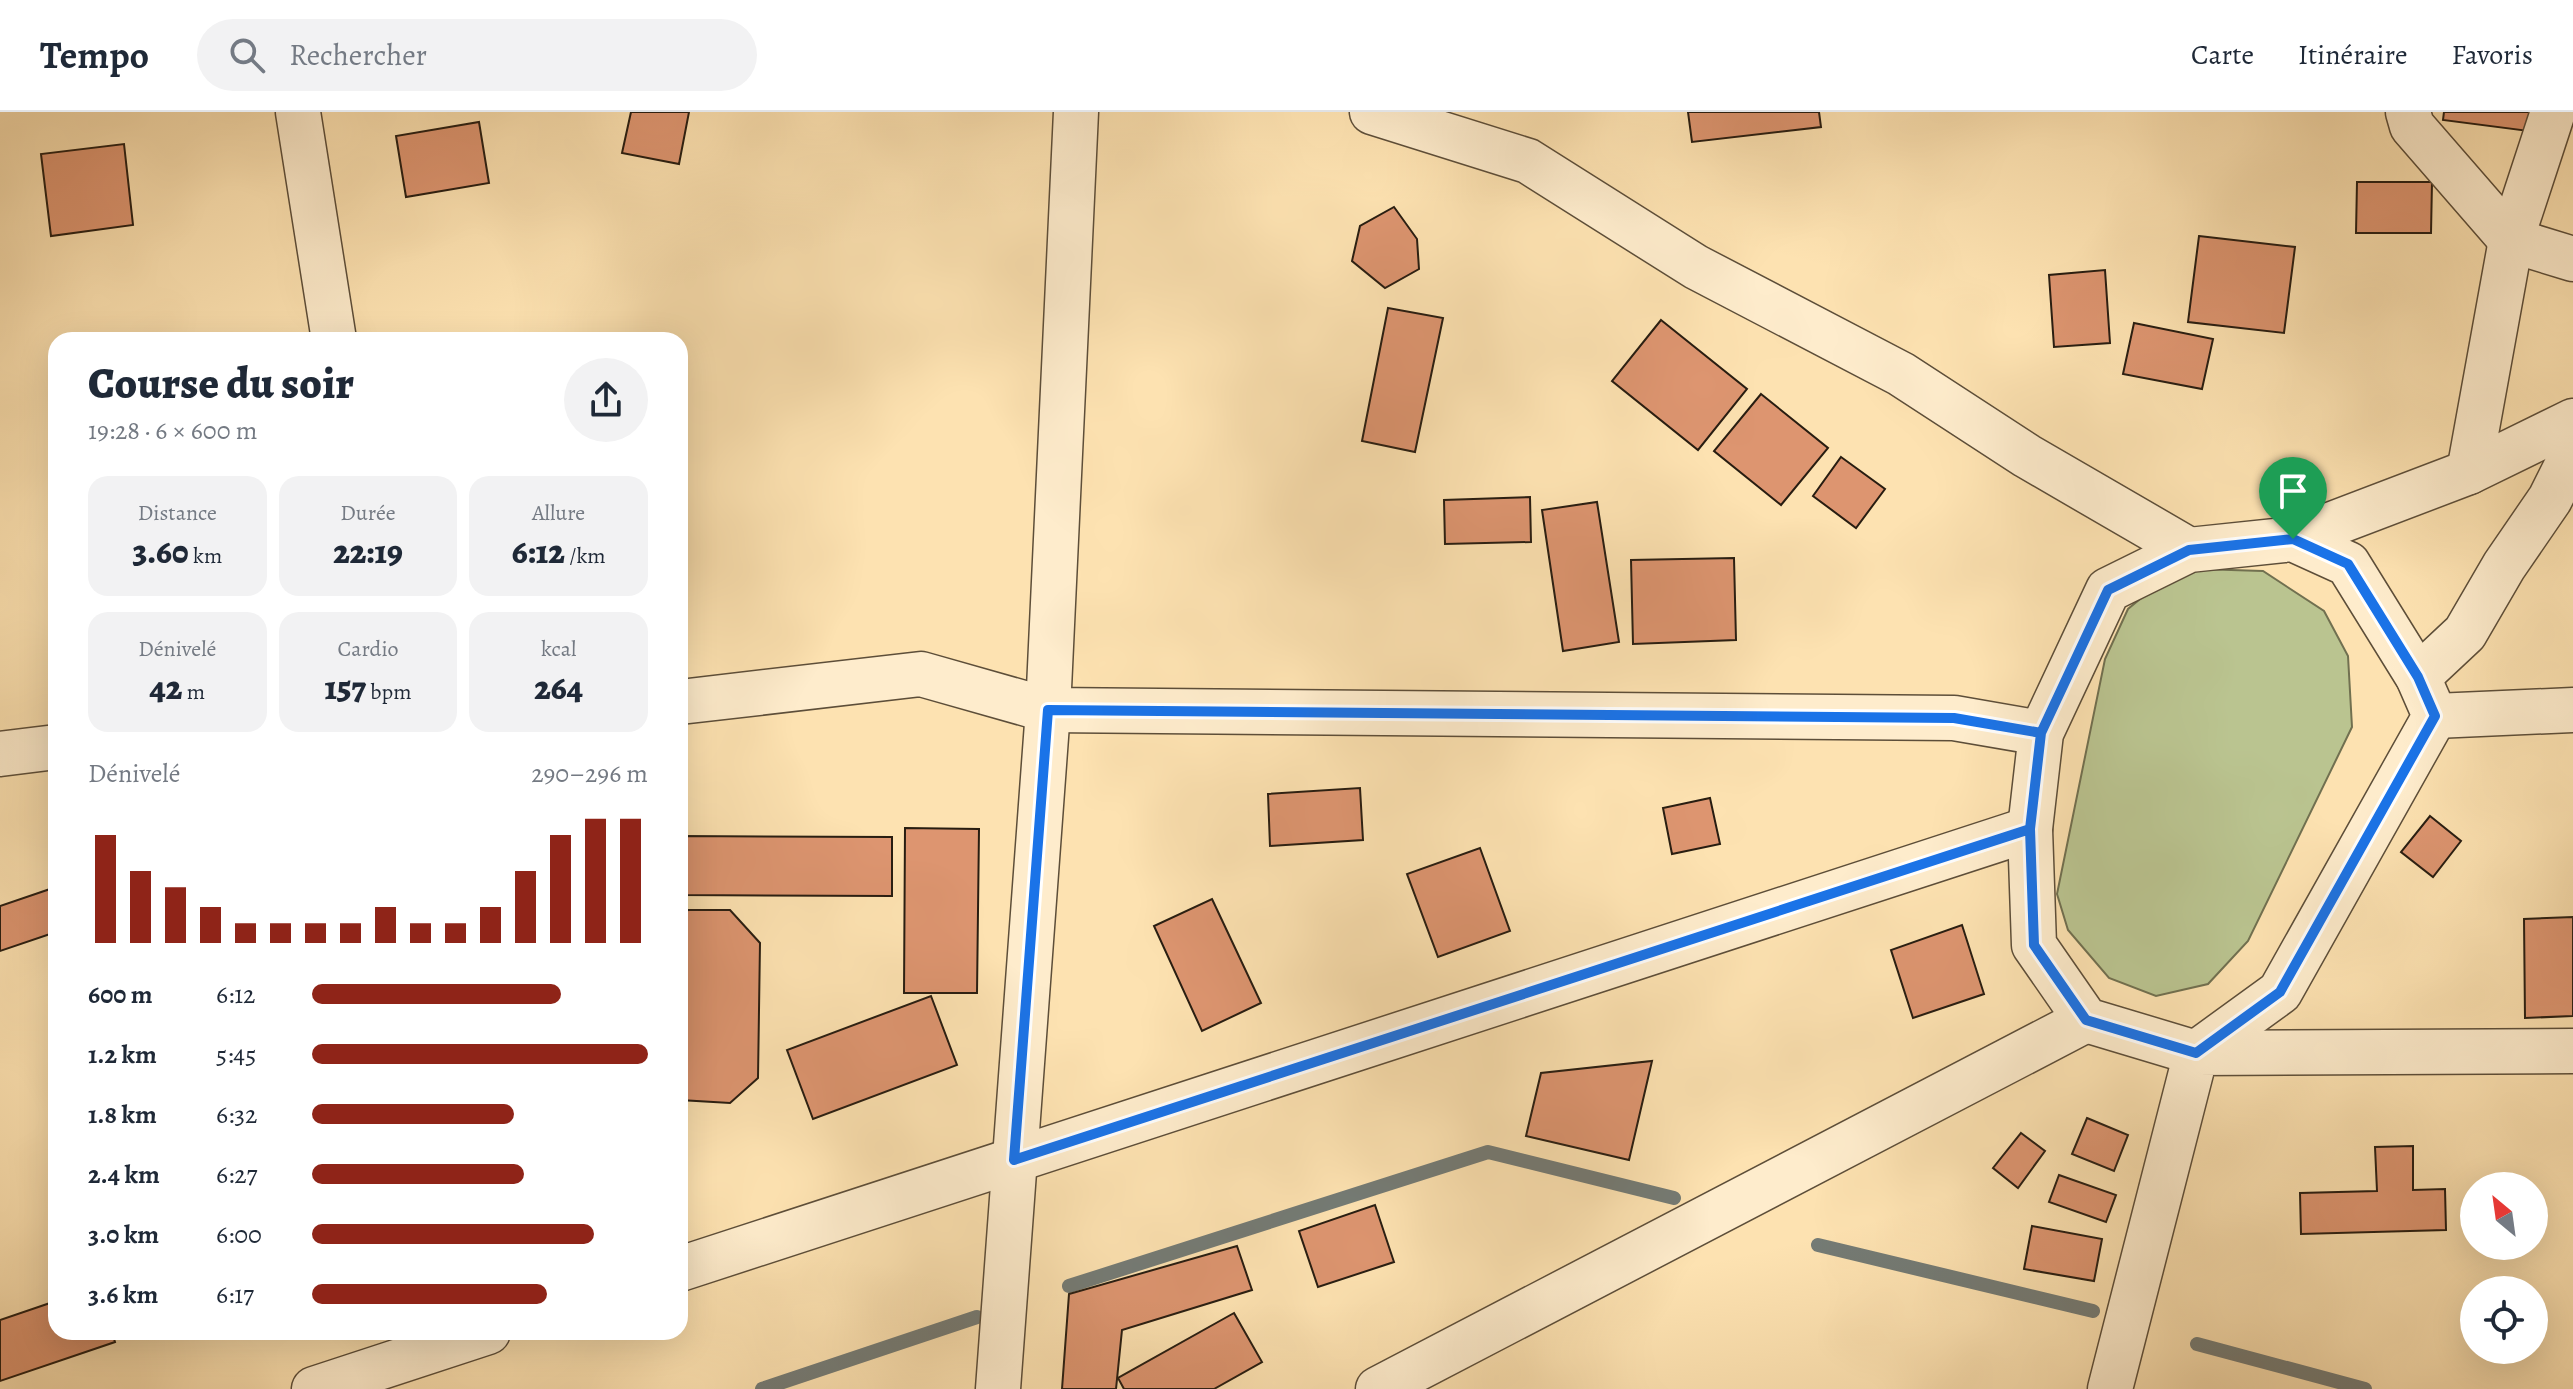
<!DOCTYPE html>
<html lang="fr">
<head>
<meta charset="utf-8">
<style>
  body { margin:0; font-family:Alegreya,serif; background:#f2f2f3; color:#1f2937; height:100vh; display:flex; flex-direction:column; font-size:30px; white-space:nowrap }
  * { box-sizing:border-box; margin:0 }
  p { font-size:26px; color:#747a83 }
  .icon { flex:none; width:44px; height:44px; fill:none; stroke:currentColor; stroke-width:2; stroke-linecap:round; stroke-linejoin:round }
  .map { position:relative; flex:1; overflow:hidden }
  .sheet { position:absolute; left:48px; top:220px; width:640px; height:1008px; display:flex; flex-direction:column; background:#fff; border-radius:24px; box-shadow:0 8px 32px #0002 }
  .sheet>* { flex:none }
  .needle { width:52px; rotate:331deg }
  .tools { position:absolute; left:2460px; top:1060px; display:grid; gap:16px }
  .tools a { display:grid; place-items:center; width:88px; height:88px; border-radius:50%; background:#fff; box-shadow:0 8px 32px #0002; font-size:40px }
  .pin { position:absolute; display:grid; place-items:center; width:68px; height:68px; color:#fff; margin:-82px -34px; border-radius:50% 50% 50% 0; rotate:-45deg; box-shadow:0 0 8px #0007 }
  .pin .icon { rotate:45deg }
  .round { display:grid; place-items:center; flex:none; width:84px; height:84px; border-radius:42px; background:#f2f2f3 }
  .overview { display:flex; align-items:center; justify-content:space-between; height:136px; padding:0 40px }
  h1 { font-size:44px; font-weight:800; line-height:60px }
  .stats { display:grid; grid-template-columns:repeat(3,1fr); gap:12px; height:136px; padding:8px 40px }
  .stats div { display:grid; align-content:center; border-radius:20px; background:#f2f2f3; text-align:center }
  .stats b { font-size:34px; font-weight:800 }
  .stats small { font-size:22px; font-weight:400 }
  .stats p { font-size:22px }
  .chart { height:224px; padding:16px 40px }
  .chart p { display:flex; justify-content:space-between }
  .chart svg { width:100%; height:144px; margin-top:8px; stroke:#8f2418; stroke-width:6 }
  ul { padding:0 40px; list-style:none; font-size:26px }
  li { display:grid; grid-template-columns:128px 96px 1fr; align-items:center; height:60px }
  li i { height:20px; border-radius:10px; background:#8f2418 }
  header { display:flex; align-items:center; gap:48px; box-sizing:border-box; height:112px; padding:0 40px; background:#fff; border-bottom:2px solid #e0e1e3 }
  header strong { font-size:38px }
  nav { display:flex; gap:44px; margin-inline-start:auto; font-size:28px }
  .search { width:560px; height:72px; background:#f2f2f3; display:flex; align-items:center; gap:20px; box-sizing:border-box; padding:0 28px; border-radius:44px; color:#747a83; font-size:30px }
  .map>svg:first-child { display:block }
</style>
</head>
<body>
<header>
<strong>Tempo</strong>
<div class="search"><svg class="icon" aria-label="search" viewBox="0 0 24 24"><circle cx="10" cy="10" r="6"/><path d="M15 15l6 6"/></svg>Rechercher</div>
<nav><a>Carte</a><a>Itinéraire</a><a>Favoris</a></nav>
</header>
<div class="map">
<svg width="2573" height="1277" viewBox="0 0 2573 1277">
  <rect width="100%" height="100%" fill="#fde2b1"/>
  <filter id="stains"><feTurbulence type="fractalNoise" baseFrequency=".0025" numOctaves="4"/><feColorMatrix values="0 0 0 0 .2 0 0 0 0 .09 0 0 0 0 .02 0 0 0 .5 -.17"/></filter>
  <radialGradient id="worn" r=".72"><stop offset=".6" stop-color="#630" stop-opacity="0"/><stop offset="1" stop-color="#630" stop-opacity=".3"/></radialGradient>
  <polygon fill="#bac490" stroke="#717050" stroke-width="2" points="2199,457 2263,459 2324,499 2348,544 2352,615 2248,829 2208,872 2156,884 2109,866 2068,818 2057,782 2105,547 2128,497 2162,469"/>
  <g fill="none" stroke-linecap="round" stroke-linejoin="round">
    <g stroke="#747b75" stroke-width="14">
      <polyline points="1818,1133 2093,1199"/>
      <polyline points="1069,1174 1488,1040 1674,1086"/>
      <polyline points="2197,1232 2365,1277"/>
      <polyline points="762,1277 977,1205"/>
    </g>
  </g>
  <g fill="#dd9570" stroke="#281d11" stroke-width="2">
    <polygon points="631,0 689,0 679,52 622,41"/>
    <polygon points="1688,0 1819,0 1821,15 1692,30"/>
    <polygon points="2444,0 2538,0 2536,20 2443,8"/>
    <polygon points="479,10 489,71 406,85 396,24"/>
    <polygon points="124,32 133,113 51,124 41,42"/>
    <polygon points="2357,70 2432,70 2431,121 2356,121"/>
    <polygon points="1394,95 1417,127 1419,157 1385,176 1352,149 1360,114"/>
    <polygon points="2199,124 2295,135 2284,221 2188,210"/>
    <polygon points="2105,158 2110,231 2054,235 2049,163"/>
    <polygon points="1388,196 1443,206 1415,340 1362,329"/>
    <polygon points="1661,208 1747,277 1698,338 1612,269"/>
    <polygon points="2134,211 2213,227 2202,277 2123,262"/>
    <polygon points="1761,282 1828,336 1781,393 1714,339"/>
    <polygon points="1841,345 1885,377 1856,416 1813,384"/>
    <polygon points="1530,385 1531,430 1445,432 1444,388"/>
    <polygon points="1597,390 1619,530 1563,539 1542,398"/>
    <polygon points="1734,446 1736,528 1633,532 1631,448"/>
    <polygon points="1360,676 1363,728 1270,734 1268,682"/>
    <polygon points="1710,686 1720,732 1672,742 1663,696"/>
    <polygon points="2430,704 2461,729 2433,765 2401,740"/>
    <polygon points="905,716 979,717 977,881 904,881"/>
    <polygon points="680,724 892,725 892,784 680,783"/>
    <polygon points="1480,736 1510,819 1438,845 1407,762"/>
    <polygon points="56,775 56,820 0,839 0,794"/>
    <polygon points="1212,787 1261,891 1202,919 1154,814"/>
    <polygon points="688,798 730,798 760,831 758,966 730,991 680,988 680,806"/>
    <polygon points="2573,805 2573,904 2525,906 2524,807"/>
    <polygon points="1962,813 1984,882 1913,906 1891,838"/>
    <polygon points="931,884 957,953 813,1007 787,938"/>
    <polygon points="1652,949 1629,1048 1526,1024 1541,961"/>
    <polygon points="2087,1006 2128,1023 2114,1059 2072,1042"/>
    <polygon points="2021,1021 2045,1039 2018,1076 1993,1056"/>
    <polygon points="2413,1034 2413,1078 2445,1077 2446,1118 2301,1122 2300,1081 2377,1079 2375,1035"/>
    <polygon points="2059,1063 2116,1083 2106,1110 2049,1090"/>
    <polygon points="1375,1093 1394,1150 1318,1175 1299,1119"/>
    <polygon points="2032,1114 2102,1127 2094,1169 2024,1157"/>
    <polygon points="1237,1134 1252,1178 1122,1218 1116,1277 1062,1277 1069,1182"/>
    <polygon points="56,1189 56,1220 112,1220 115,1230 0,1269 0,1208"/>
    <polygon points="1234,1201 1262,1250 1214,1277 1124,1277 1118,1266"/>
  </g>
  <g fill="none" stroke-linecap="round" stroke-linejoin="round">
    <defs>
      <g id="minor">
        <polyline points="298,0 334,228"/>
        <polyline points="1372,0 1528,49 1696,155 1901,262 2027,344 2189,438"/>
        <polyline points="2408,0 2412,14 2511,128 2573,147"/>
        <polyline points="2469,360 2511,128 2553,0"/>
        <polyline points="680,590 921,562 1048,598 1954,606 2041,621"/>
        <polyline points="2435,604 2573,598"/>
        <polyline points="0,642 56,635"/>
        <polyline points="680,1157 2030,717"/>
        <polyline points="314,1277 488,1220"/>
        <polyline points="998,1277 1048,598 1076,0"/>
        <polyline points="2110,1277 2196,941 2573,939"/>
      </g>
      <g id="tertiary">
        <polygon points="2293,427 2348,452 2418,565 2435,604 2280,880 2196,941 2086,908 2034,833 2030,717 2041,621 2108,478 2189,438"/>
        <polyline points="2293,427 2469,360 2573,309"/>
        <polyline points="2418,565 2465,521 2504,454 2550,387 2573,341"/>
        <polyline points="1378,1277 2086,908"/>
      </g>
    </defs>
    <use href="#minor" stroke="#5d4e39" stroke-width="47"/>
    <use href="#tertiary" stroke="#5d4e39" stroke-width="47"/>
    <use href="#minor" stroke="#feeccc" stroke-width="44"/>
    <use href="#tertiary" stroke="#feeccc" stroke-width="44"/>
  </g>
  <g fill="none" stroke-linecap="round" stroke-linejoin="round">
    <defs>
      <polyline id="route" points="2293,427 2189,438 2108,478 2041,621 2030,717 1014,1048 1048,598 1954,606 2041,621 2030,717 2034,833 2086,908 2196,941 2280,880 2435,604 2418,565 2348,452 2293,427"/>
    </defs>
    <use href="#route" stroke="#fff" stroke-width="16"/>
    <use href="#route" stroke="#1a73e8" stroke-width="10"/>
  </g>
  <rect width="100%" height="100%" filter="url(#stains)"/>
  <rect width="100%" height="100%" fill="url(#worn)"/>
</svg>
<div class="tools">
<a><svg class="needle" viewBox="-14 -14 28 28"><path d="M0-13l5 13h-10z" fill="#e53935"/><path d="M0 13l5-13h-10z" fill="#747a83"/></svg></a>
<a><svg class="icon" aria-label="locate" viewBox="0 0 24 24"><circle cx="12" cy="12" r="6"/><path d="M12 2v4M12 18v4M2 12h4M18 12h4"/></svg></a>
</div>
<div class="pin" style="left:2293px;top:427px;background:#1e9e55"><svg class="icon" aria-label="arrive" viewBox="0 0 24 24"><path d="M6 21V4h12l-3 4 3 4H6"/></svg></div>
<section class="sheet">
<div class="overview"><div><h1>Course du soir</h1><p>19:28 · 6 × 600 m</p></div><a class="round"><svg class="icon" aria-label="share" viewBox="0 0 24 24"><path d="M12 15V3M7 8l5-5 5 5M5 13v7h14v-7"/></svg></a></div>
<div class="stats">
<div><p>Distance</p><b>3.60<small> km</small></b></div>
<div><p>Durée</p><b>22:19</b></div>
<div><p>Allure</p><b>6:12<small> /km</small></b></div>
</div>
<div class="stats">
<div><p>Dénivelé</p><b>42<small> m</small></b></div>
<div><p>Cardio</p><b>157<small> bpm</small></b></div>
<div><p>kcal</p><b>264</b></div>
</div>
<div class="chart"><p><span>Dénivelé</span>290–296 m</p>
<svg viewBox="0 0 160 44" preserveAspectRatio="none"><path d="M5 44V11M15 44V22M25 44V27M35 44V33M45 44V38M55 44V38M65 44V38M75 44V38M85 44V33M95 44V38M105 44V38M115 44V33M125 44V22M135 44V11M145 44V6M155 44V6"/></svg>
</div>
<ul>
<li><b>600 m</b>6:12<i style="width:74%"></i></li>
<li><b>1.2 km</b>5:45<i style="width:100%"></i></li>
<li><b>1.8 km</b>6:32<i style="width:60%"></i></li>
<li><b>2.4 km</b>6:27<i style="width:63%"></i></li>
<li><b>3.0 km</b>6:00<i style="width:84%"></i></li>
<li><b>3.6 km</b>6:17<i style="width:70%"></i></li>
</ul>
</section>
</div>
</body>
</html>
